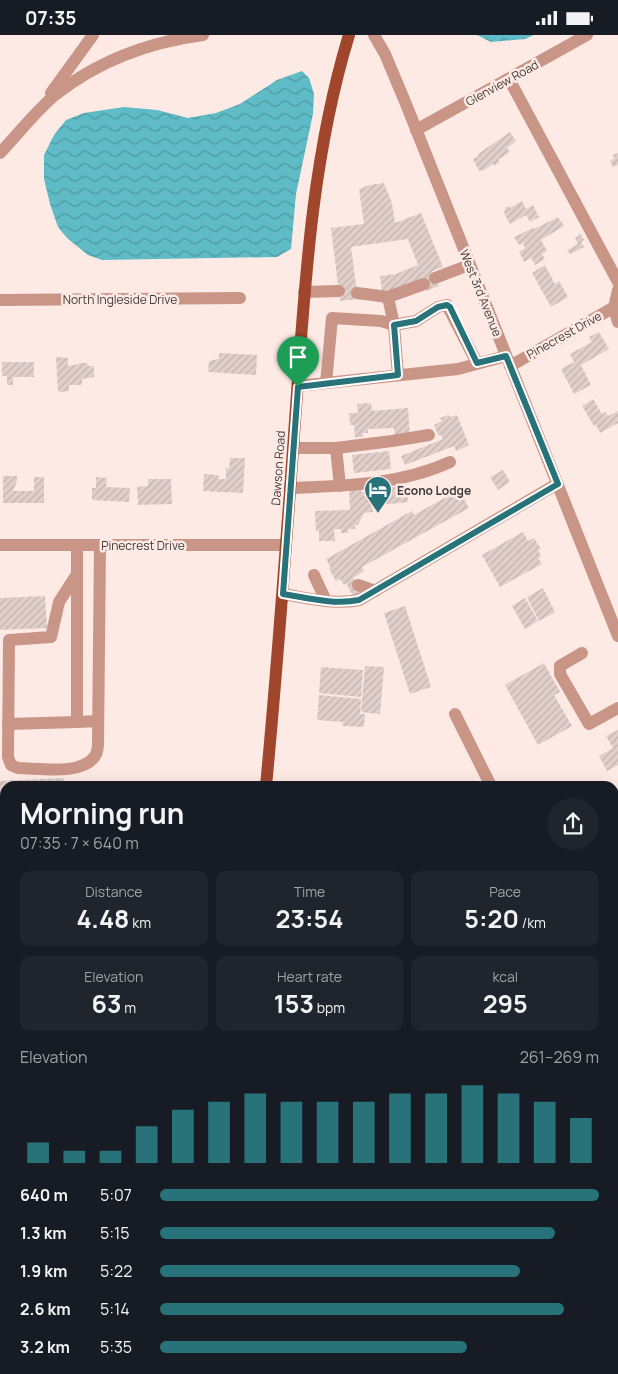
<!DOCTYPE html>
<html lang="en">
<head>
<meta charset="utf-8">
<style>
  body { margin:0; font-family:Manrope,sans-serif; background:#20242c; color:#f1f3f6; height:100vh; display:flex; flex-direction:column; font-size:19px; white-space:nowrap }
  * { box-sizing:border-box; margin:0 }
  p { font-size:16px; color:#9ea1a6 }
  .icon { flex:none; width:28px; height:28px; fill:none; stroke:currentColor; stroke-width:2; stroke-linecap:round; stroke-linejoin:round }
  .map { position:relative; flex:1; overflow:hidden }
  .sheet { position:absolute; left:0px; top:746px; width:619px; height:594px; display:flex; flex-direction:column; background:#171b24; border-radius:15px 15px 0 0; box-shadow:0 5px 20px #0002 }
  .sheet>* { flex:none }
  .pin { position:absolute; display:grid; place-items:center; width:42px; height:42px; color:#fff; margin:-51px -21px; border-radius:50% 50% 50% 0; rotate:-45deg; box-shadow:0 0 5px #0007 }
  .pin .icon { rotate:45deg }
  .round { display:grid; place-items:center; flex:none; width:52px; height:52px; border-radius:26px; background:#20242c }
  .overview { display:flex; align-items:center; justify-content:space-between; height:85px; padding:0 20px }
  h1 { font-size:28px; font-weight:700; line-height:38px }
  .metrics { display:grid; grid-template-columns:repeat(3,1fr); gap:8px; height:85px; padding:5px 20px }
  .metrics div { display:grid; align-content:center; border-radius:10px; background:#20242c; text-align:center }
  .metrics b { font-size:25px; font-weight:700 }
  .metrics small { font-size:14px; font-weight:400 }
  .metrics p { font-size:14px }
  .chart { height:140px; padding:10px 20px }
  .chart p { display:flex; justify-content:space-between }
  .chart svg { width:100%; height:90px; margin-top:5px; stroke:#287279; stroke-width:6 }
  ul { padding:0 20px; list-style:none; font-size:16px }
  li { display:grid; grid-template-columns:80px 60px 1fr; align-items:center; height:38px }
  li i { height:12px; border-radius:6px; background:#287279 }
  .status { display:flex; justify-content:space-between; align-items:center; height:35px; padding:0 25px; background:#171b24; direction:ltr }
  .status svg { height:14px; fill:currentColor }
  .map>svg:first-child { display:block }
</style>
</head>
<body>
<div class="status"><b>07:35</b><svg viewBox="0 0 49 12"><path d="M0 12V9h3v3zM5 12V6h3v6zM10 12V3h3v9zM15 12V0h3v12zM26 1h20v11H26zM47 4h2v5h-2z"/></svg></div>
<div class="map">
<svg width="618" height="1339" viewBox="0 0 618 1339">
  <defs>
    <pattern id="water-waves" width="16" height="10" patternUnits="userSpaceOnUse" patternTransform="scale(1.25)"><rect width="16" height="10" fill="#5fbbc5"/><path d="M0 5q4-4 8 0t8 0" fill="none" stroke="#5099a1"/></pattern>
    <pattern id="building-hatch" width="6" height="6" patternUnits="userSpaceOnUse" patternTransform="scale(1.25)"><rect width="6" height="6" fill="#e1cfca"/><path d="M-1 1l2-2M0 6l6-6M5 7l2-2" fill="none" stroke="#c2b2ae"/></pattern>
  </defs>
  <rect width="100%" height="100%" fill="#fdeae4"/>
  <g fill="url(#water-waves)">
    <polygon points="477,0 534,0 525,4 491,7"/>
    <polygon points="302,36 309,43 314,59 313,79 296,159 291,214 277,222 102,225 88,220 67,203 58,192 50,169 44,144 44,120 54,100 66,85 84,78 124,72 157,75 188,83 216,78 240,69 277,45"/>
  </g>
  <g fill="url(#building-hatch)">
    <polygon points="510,97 516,106 507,113 510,117 498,125 500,127 494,131 493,129 483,136 481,135 479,136 473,124 479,121 478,119"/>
    <polygon points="618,118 618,130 613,132 610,126 614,123 613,120"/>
    <polygon points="384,148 392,168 395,188 421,178 443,232 432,236 439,251 427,256 422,245 400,254 382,256 380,241 396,239 418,230 408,204 351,212 358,264 340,266 331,193 364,189 359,154 370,150"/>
    <polygon points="522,166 526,174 533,170 539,182 530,187 526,180 510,189 505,180 504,176 506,175 505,173 508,171 510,173"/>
    <polygon points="558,182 564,191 541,205 547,216 542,219 545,224 535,230 531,223 524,227 519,217 525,213 523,208 519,210 514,202 533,193 534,194"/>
    <polygon points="581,199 584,205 581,207 584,212 570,219 567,215 578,209 575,203"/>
    <polygon points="545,230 555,249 559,246 568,262 551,272 532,238"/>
    <polygon points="599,297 609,314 581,330 591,350 574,359 561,334 574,327 570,319 592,307 589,302"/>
    <polygon points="219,318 257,320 256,340 208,337 209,326 219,324"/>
    <polygon points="56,322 68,323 68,331 79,329 79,328 87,328 88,331 94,331 94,342 82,344 82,350 69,350 69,356 61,357 58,356"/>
    <polygon points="2,327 34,327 34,342 13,342 13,350 7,350 7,341 2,341"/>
    <polygon points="593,364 602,379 606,377 608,381 618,376 618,388 600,398 596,390 594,391 582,371"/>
    <polygon points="371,368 372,376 408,373 410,403 395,404 394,393 368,394 368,398 363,398 363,402 355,402 354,390 350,390 349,378 358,378 357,369"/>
    <polygon points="448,380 451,382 457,380 469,410 456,416 454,411 405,430 401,421 443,404 441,400 438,400 434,390 442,386 440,383"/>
    <polygon points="389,416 391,434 354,438 352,420"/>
    <polygon points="230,423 245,423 243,458 203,456 204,439 219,440 218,444 226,444 226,433 229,434"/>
    <polygon points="503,435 510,447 498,455 490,442"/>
    <polygon points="3,441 17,441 17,446 13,456 34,456 34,442 44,442 44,468 3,468"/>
    <polygon points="96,442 107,443 106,452 130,453 129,467 92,465 92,453 96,453"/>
    <polygon points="148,444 171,444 172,469 138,470 137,452 148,451"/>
    <polygon points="407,451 408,467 372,471 373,477 364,478 358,490 355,490 355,494 348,494 348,498 341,498 341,494 334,494 335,506 319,506 319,496 316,496 315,476 350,475 349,453 361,452 361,457 364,457 364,461 375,461 375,456 379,456 380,453"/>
    <polygon points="459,455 469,473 362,532 364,536 353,543 361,557 353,561 346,548 344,550 340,544 336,546 329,534 331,533 326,524 412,476 414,480"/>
    <polygon points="523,497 528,506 534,503 541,514 538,515 541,521 538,523 542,529 500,552 482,520"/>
    <polygon points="543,553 555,577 539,586 527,562"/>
    <polygon points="45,561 47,593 0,595 0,563"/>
    <polygon points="525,563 538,586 525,594 512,571"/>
    <polygon points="405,571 431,652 410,659 384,578"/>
    <polygon points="544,628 560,657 554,660 572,691 538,710 505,650"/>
    <polygon points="365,631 384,632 380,679 361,677"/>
    <polygon points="321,632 363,635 361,662 319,658"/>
    <polygon points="319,660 361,664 360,679 365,679 364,692 342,691 343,687 317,685"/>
    <polygon points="618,695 618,730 607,736 599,721 613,713 606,701"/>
    <polygon points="64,743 64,751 5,751 5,837 0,837 0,746"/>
    <polygon points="618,915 618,943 616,943 614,936 614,916"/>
    <polygon points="5,931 5,966 0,979 0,945"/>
    <polygon points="5,1061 5,1090 2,1090 0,1062"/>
    <rect x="0" y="1091" width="5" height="15"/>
    <polygon points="0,1136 5,1136 5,1152 0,1153"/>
    <rect x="0" y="1156" width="5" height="22"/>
    <polygon points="0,1230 4,1230 5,1238 5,1250 0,1250"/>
    <rect x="83" y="1335" width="17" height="4"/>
  </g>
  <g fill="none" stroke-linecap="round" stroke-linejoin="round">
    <g stroke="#c99586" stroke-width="12">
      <polyline points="374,0 385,19 406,69 618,601"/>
      <polyline points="509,44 618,247"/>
      <polyline points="51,58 93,0"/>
      <polyline points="416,95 587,0"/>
      <path d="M0,118c18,-19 35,-41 55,-58 43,-34 94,-53 148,-60"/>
      <polyline points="435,243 469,230"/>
      <polyline points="618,255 614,273 618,287"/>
      <polyline points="304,257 339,256"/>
      <polyline points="357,258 388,262 394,290 398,340"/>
      <polyline points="388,262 424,249"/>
      <polyline points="0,265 240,263"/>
      <polyline points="510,331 618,270"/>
      <polyline points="326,348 332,283 381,286 394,290 416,286 438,272 447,270 477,328"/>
      <polyline points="298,351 458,334 506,321"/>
      <polyline points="293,413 336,413 340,451"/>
      <polyline points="336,413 392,406 429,400"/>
      <path d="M290,453c54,-2 110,-3 160,-26"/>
      <polyline points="0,510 286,510"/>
      <polyline points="77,510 77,687 98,686"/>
      <path d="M77,539l-18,28 -8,35 -42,3 -1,117 3,8 7,3c21,0 64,8 77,-12 2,-3 3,-8 3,-12l2,-199"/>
      <polyline points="314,540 326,566"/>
      <polyline points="358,550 375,556"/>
      <path d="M283,559c25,4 51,11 76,6l198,-116"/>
      <polyline points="582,618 560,631 560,639 589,689 618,673"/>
      <polyline points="455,679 491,751"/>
      <polyline points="8,689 77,687"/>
      <polyline points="614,859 618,856"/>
      <polyline points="614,1052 618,1072 614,1102"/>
      <polyline points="0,1120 5,1121"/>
      <polyline points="0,1189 5,1189"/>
      <polyline points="0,1212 5,1212"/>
      <polyline points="614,1296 618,1297"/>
      <polyline points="389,1339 389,1335"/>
    </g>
    <g stroke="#a0462d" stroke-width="12">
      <path d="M266,751c12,-126 21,-252 30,-379 9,-125 16,-251 53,-372"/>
      <polyline points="204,1339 205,1335"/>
    </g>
  </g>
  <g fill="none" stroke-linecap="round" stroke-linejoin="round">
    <defs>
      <path id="route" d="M447,270l3,2 27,56 29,-7 52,128 -199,116c-25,5 -51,-2 -76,-6l15,-207 100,-12 -4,-50 22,-4 22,-14z"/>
    </defs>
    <use href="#route" stroke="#fff" stroke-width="10"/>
    <use href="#route" stroke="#287279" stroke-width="6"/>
  </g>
  <defs>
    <symbol id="hotel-pin" viewBox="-11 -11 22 30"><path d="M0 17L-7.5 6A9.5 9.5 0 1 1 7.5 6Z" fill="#287279" stroke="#fdeae4"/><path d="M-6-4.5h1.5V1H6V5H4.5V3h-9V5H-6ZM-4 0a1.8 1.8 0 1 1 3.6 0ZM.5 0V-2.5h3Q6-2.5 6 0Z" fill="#fff"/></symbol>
  </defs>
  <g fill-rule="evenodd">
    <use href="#hotel-pin" x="362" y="439" width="32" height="43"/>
  </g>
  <g text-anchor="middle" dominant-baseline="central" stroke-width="5" stroke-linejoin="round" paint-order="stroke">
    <g font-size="12" fill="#403937" stroke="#fdeae4">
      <text transform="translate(502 48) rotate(-29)">Glenview Road</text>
      <text transform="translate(481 258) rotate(68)">West 3rd Avenue</text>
      <text x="120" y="264">North Ingleside Drive</text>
      <text transform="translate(564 300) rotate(-29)">Pinecrest Drive</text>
      <text transform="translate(278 433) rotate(-86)">Dawson Road</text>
      <text x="143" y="510">Pinecrest Drive</text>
    </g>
    <g font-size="12" font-weight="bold" fill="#403937" stroke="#fdeae4" text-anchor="start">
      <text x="397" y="455">Econo Lodge</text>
    </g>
  </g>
</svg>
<div class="pin" style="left:298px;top:352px;background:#1e9e55"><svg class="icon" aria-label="arrive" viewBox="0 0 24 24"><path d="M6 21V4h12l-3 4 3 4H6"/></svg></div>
<section class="sheet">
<div class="overview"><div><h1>Morning run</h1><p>07:35 · 7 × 640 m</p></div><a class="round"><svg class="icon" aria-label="share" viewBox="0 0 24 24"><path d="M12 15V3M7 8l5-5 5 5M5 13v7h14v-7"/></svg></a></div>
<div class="metrics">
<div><p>Distance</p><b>4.48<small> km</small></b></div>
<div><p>Time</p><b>23:54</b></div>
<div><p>Pace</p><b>5:20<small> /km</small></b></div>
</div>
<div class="metrics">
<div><p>Elevation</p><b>63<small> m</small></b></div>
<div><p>Heart rate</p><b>153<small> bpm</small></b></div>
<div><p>kcal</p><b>295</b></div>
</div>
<div class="chart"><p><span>Elevation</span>261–269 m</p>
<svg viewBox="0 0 160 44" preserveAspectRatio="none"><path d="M5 44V34M15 44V38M25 44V38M35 44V26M45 44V18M55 44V14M65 44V10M75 44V14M85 44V14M95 44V14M105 44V10M115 44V10M125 44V6M135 44V10M145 44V14M155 44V22"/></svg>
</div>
<ul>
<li><b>640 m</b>5:07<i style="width:100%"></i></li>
<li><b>1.3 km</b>5:15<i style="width:90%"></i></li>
<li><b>1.9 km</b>5:22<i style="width:82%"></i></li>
<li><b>2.6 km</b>5:14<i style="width:92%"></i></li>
<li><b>3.2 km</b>5:35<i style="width:70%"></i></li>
</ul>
</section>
</div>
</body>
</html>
